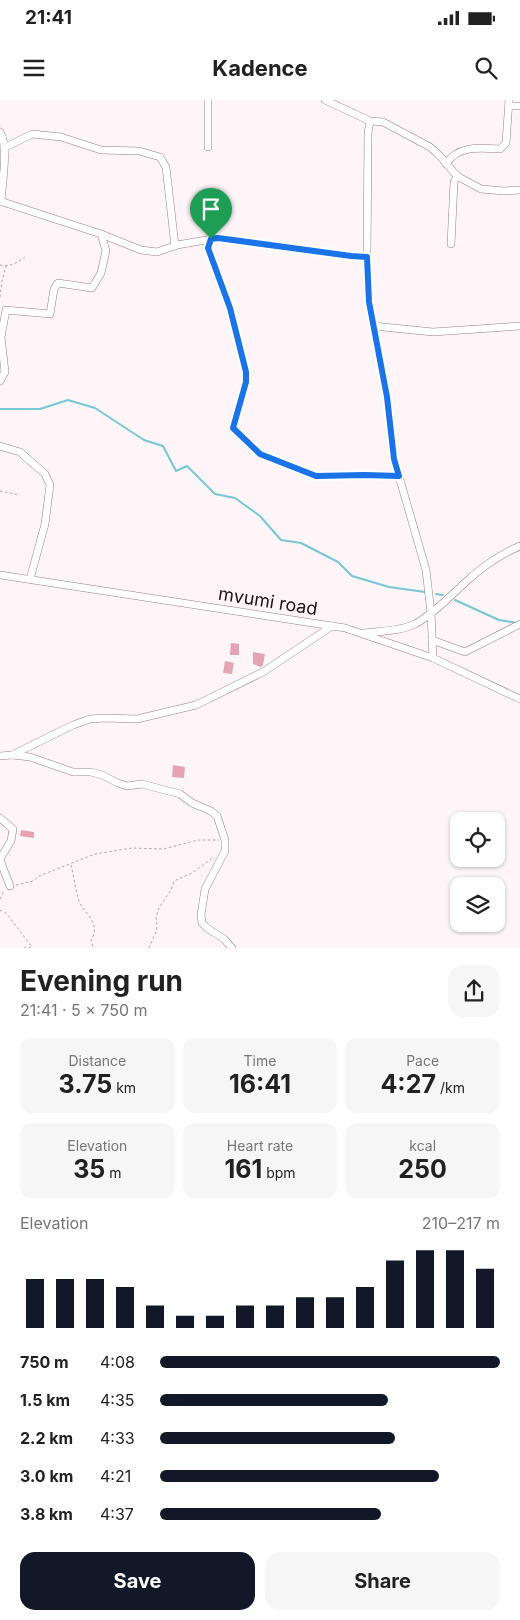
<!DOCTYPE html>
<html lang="en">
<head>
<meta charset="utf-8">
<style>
  body { margin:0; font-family:Inter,sans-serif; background:#f6f6f6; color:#222; height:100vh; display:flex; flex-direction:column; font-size:19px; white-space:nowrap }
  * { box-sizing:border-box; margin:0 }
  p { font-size:16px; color:#767676 }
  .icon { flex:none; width:28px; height:28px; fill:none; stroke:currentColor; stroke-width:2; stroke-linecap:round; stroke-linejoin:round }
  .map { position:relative; height:848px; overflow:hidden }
  .side { display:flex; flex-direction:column; background:#fff; flex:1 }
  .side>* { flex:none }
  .buttons { position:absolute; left:450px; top:712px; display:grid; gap:10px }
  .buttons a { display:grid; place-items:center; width:55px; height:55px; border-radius:10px; background:#fff; box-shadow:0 1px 4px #0004; font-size:25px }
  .pin { position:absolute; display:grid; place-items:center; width:42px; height:42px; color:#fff; margin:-51px -21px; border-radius:50% 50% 50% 0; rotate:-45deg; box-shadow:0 0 5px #0007 }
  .pin .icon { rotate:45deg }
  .round { display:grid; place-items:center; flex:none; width:52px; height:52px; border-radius:15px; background:#f6f6f6 }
  .head { display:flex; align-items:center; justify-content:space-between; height:85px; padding:0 20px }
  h1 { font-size:28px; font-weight:700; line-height:38px }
  .stats { display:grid; grid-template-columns:repeat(3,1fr); gap:8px; height:85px; padding:5px 20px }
  .stats div { display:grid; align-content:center; border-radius:12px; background:#f6f6f6; text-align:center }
  .stats b { font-size:25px; font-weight:700 }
  .stats small { font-size:14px; font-weight:400 }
  .stats p { font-size:14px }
  .chart { height:140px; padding:10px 20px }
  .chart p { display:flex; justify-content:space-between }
  .chart svg { width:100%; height:90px; margin-top:5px; stroke:#111827; stroke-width:6 }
  .primary-button { display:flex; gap:10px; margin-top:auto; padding:10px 20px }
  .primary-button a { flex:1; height:58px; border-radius:15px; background:#111827; color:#fff; font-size:20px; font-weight:700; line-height:58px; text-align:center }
  .primary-button a+a { background:#f6f6f6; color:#222 }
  ul { padding:0 20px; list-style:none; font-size:16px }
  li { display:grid; grid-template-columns:80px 60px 1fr; align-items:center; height:38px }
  li i { height:12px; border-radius:6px; background:#111827 }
  .status { display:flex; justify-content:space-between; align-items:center; height:35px; padding:0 25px; background:#fff; direction:ltr }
  .status svg { height:14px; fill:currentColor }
  header { display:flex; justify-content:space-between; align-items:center; height:65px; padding:0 20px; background:#fff; font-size:22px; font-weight:700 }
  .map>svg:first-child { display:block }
</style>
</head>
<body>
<div class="status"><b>21:41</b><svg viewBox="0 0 49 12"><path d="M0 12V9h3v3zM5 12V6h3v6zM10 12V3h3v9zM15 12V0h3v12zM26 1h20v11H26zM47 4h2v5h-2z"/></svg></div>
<header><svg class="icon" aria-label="menu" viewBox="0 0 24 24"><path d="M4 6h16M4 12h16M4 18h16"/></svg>Kadence<svg class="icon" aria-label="search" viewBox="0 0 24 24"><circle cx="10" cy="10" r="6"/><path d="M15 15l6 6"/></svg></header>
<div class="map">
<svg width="520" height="848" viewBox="0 0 520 848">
  <rect width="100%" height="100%" fill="#fdf5f7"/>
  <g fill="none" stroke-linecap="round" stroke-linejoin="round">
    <g stroke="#79c7d3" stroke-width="2">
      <polyline points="0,309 40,309 68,300 95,308 144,340 163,346 176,371 187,366 215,394 235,398 260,416 281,440 301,443 338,462 352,476 389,487 425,492"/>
      <polyline points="436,494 443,495"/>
      <polyline points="455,500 499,520 518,523"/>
    </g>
  </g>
  <g fill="#e4a4b4">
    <polygon points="231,543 239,544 239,555 230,555"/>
    <polygon points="253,552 265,554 263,565 261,567 253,564"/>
    <polygon points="225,561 234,563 232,574 223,573"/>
    <polygon points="173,665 185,667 184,678 172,677"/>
    <polygon points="21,730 34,732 34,738 20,736"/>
  </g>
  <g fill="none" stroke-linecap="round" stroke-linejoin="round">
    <defs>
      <g id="minor">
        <polyline points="325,0 370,21 383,22 430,47 439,55 457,76 481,89 504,91 520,90"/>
        <polyline points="509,6 520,6"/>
        <polyline points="370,21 368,33 367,157 369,202 387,297 394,359 426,470 431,513 433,558"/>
        <path d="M0,32c9,14 2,52 1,69"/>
        <polyline points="208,47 208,0"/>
        <polyline points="4,48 32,34 61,37 101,50 139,51 160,57 166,67 175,146"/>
        <path d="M446,64c12,-19 34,-16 54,-15l6,-6 3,-43"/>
        <polyline points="0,101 101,134 106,151 101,173 92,188 58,183 54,189 50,214 6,210 1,237 5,272 0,281"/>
        <polyline points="101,134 141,150 157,152 177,145 218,138 351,156 367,157"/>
        <polyline points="451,144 454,82 457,76"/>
        <polyline points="373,226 433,232 520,226"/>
        <polyline points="0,346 20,352 45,374 50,385 45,424 30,479"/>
        <polyline points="0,475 345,528 433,558 520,599"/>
        <path d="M365,533c16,-2 36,-2 50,-9 20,-11 36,-29 53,-44 15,-14 34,-26 52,-34"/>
        <polyline points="432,540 465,552 520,524"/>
        <polyline points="12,655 30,657 73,672 91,672 102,675 118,683 127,686 142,684 180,694 192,703 211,711 217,716 225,740 225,751 205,789 201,815 202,823 207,828 224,839 232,848"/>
        <polyline points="0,656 12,655 73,625 90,619 105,618 137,619 196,605 263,572 332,526"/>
        <polyline points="0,718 13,729 11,741 0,759"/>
        <polyline points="0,760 10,786"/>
      </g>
    </defs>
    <use href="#minor" stroke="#9d7c84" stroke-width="8"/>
    <g stroke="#aea4a7" stroke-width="1" stroke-dasharray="2.5 2.5" stroke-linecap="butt">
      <polyline points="209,147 230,208 246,272 246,282 233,328 260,354 316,376 365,375 393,376"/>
      <path d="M0,165c10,2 17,-2 25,-8"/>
      <polyline points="0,197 2,181 6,166"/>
      <polyline points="0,391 20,395"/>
      <path d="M71,765c3,12 4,24 8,36 5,13 23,22 12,39l2,8"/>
      <polyline points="16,785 33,781 39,776 95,754 132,748 163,749 198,740 219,740"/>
      <polyline points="0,799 4,791"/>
      <polyline points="0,810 7,814 32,847"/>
      <polyline points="24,848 31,847"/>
      <polyline points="149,848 157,830 156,817 159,808 171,790 174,781 192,773 214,757"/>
    </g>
    <use href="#minor" stroke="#fff" stroke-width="7"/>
  </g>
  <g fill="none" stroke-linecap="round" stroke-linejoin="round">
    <defs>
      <polygon id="route" points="218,138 351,156 367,157 369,202 387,297 394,359 399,376 365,375 316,376 260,354 233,328 246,282 246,272 230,208 208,148 211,139"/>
    </defs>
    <use href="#route" stroke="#fff" stroke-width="10"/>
    <use href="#route" stroke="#1a73e8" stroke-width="6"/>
  </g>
  <g text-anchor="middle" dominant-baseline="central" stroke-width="4.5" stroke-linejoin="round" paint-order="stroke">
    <g font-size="18" fill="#1f1215" stroke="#fdf5f7">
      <text transform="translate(268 501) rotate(9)">mvumi road</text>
    </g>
  </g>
</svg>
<div class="buttons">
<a><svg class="icon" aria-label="locate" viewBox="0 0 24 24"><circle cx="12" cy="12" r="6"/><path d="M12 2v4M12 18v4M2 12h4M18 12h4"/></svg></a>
<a><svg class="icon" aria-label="layers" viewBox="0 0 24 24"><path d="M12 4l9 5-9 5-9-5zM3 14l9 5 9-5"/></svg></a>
</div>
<div class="pin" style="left:211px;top:139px;background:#1e9e55"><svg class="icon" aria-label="arrive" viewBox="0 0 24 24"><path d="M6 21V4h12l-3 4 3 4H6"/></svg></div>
</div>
<section class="side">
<div class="head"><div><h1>Evening run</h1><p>21:41 · 5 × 750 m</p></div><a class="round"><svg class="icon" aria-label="share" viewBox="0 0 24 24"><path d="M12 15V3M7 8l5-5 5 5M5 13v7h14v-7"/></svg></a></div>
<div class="stats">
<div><p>Distance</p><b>3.75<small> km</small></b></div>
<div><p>Time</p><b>16:41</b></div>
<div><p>Pace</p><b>4:27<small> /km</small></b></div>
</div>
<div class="stats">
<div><p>Elevation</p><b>35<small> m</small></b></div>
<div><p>Heart rate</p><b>161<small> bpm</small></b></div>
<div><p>kcal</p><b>250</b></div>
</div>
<div class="chart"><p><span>Elevation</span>210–217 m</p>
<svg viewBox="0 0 160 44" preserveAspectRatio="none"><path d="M5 44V20M15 44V20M25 44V20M35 44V24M45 44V33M55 44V38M65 44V38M75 44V33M85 44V33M95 44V29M105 44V29M115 44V24M125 44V11M135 44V6M145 44V6M155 44V15"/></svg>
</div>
<ul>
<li><b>750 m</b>4:08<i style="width:100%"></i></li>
<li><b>1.5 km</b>4:35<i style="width:67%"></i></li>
<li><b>2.2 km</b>4:33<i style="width:69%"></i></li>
<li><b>3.0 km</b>4:21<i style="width:82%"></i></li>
<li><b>3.8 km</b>4:37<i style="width:65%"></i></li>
</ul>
<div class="primary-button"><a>Save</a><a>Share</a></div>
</section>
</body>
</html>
